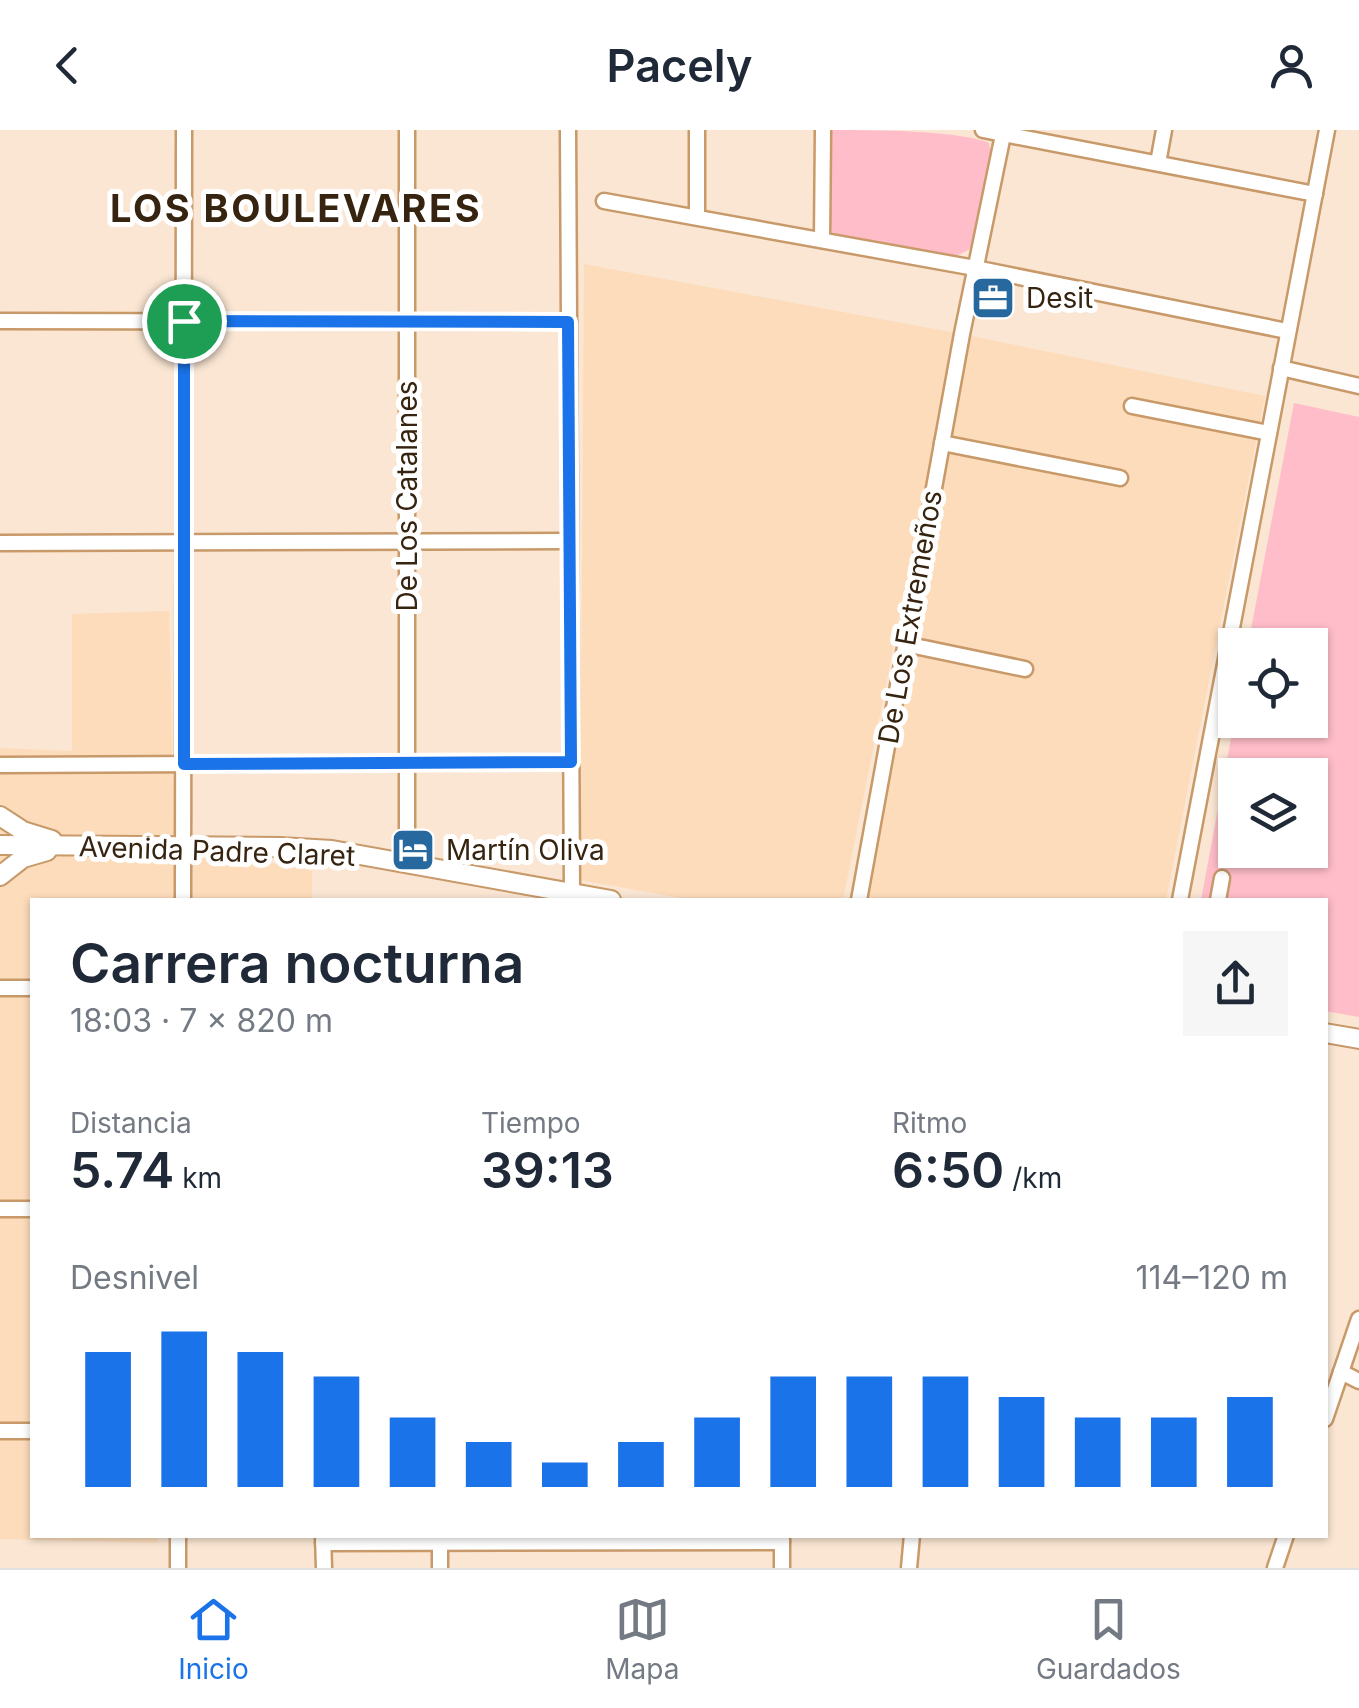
<!DOCTYPE html>
<html lang="es">
<head>
<meta charset="utf-8">
<style>
  body { margin:0; font-family:Inter,sans-serif; background:#f6f6f7; color:#1f2937; height:100vh; display:flex; flex-direction:column; font-size:38px; white-space:nowrap }
  * { box-sizing:border-box; margin:0 }
  p { font-size:32px; color:#747a83 }
  .icon { flex:none; width:55px; height:55px; fill:none; stroke:currentColor; stroke-width:2; stroke-linecap:round; stroke-linejoin:round }
  .map { position:relative; flex:1; overflow:hidden }
  .side { position:absolute; left:30px; top:768px; width:1298px; height:640px; display:flex; flex-direction:column; background:#fff; border-radius:0px; box-shadow:0 2px 8px #0004 }
  .side>* { flex:none }
  .controls { position:absolute; left:1218px; top:498px; display:grid; gap:20px }
  .controls a { display:grid; place-items:center; width:110px; height:110px; border-radius:0px; background:#fff; box-shadow:0 2px 8px #0004; font-size:50px }
  .pin { position:absolute; display:grid; place-items:center; width:85px; height:85px; color:#fff; margin:-42px; border:5px solid #fff; border-radius:50%; box-shadow:0 2px 10px #0007 }
  .round { display:grid; place-items:center; flex:none; width:105px; height:105px; border-radius:0px; background:#f6f6f7 }
  .overview { display:flex; align-items:center; justify-content:space-between; height:170px; padding:0 40px }
  h1 { font-size:55px; font-weight:600; line-height:75px }
  .stats { display:grid; grid-template-columns:repeat(3,1fr); gap:15px; height:170px; padding:10px 40px }
  .stats div { display:grid; align-content:center }
  .stats b { font-size:50px; font-weight:600 }
  .stats small { font-size:28px; font-weight:400 }
  .stats p { font-size:28px }
  .chart { height:280px; padding:20px 40px }
  .chart p { display:flex; justify-content:space-between }
  .chart svg { width:100%; height:180px; margin-top:10px; stroke:#1a73e8; stroke-width:6 }
  header { display:flex; justify-content:space-between; align-items:center; height:130px; padding:0 40px; background:#fff; font-size:45px; font-weight:600 }
  .tab-bar { display:flex; justify-content:space-around; align-items:center; height:140px; border-top:2px solid #e0e1e3; background:#fff; font-size:28px; color:#747a83 }
  .tab-bar a { display:grid; justify-items:center; gap:5px }
  .tab-bar .current { color:#1a73e8 }
  .map>svg:first-child { display:block }
</style>
</head>
<body>
<header><svg class="icon" aria-label="back" viewBox="0 0 24 24"><path d="M15 5l-7 7 7 7"/></svg>Pacely<svg class="icon" aria-label="person" viewBox="0 0 24 24"><circle cx="12" cy="8" r="4"/><path d="M4 21q1-7 8-7t8 7"/></svg></header>
<div class="map">
<svg width="1359" height="1438" viewBox="0 0 1359 1438">
  <rect width="100%" height="100%" fill="#fae6d3"/>
  <g fill="#fddcbb">
    <polygon points="584,134 956,203 843,770 692,770 580,750"/>
    <polygon points="971,206 1265,266 1166,770 868,770"/>
    <polygon points="169,481 174,695 201,728 312,736 312,770 32,770 32,1405 158,1405 158,1413 0,1409 0,618 72,621 72,484"/>
  </g>
  <g fill="#ffbdc9" fill-rule="evenodd">
    <path d="M828,0c40,0 130,0 161,13l2,13 -19,92 -18,9 -119,-21 -8,-11z"/>
    <path d="M1294,273l65,14v600l-34,-6v-111h-124l34,-183v3h75v-75h-62zM1235,645h75v75h-75z"/>
  </g>
  <g fill="none" stroke-linecap="round" stroke-linejoin="round">
    <defs>
      <g id="minor">
        <polyline points="568,0 572,763"/>
        <polyline points="983,0 1315,64"/>
        <polyline points="1158,33 1164,0"/>
        <polyline points="604,71 975,138 1287,201"/>
        <polyline points="697,87 697,0"/>
        <polyline points="822,110 823,0"/>
        <polyline points="0,191 569,192"/>
        <polyline points="1281,238 1359,256"/>
        <polyline points="1132,276 1269,303"/>
        <polyline points="942,313 1120,348"/>
        <polyline points="0,413 569,411"/>
        <polyline points="905,514 1025,539"/>
        <polyline points="0,635 571,632"/>
        <polyline points="407,732 407,0"/>
        <polyline points="183,770 184,0"/>
        <polyline points="859,770 962,204 1004,0"/>
        <polyline points="1180,770 1327,0"/>
        <polyline points="1218,770 1222,748"/>
        <polyline points="0,858 32,858"/>
        <polyline points="0,1079 32,1079"/>
        <polyline points="1341,1242 1359,1251"/>
        <polyline points="1325,1289 1359,1189"/>
        <polyline points="0,1301 32,1301"/>
        <polyline points="323,1405 324,1438"/>
        <polyline points="323,1413 782,1412"/>
        <polyline points="178,1438 178,1405"/>
        <polyline points="440,1438 440,1409"/>
        <polyline points="782,1438 782,1405"/>
        <polyline points="909,1438 912,1405"/>
        <polyline points="1275,1438 1286,1405"/>
      </g>
      <g id="major">
        <polyline points="0,686 23,701 52,710"/>
        <polyline points="0,715 280,717 332,720 611,770"/>
        <polyline points="0,746 23,728 47,721"/>
        <polyline points="1325,903 1359,909"/>
      </g>
    </defs>
    <use href="#minor" stroke="#c89969" stroke-width="19"/>
    <use href="#major" stroke="#c89969" stroke-width="22"/>
    <use href="#minor" stroke="#fff" stroke-width="14"/>
    <use href="#major" stroke="#fff" stroke-width="18"/>
  </g>
  <g fill="none" stroke-linecap="round" stroke-linejoin="round">
    <defs>
      <polygon id="route" points="184,191 568,192 571,632 184,634"/>
    </defs>
    <use href="#route" stroke="#fff" stroke-width="20"/>
    <use href="#route" stroke="#1a73e8" stroke-width="12"/>
  </g>
  <defs>
    <symbol id="office-square" viewBox="-11 -11 22 22"><rect x="-9" y="-9" width="18" height="18" rx="4" fill="#27699e" stroke="#fff"/><path d="M-6-3h4V-5.5h4V-3h4V5H-6ZM-1-4.5V-3h2v-1.5ZM-6 0V1H6V0Z" fill="#fff"/></symbol>
    <symbol id="hotel-square" viewBox="-11 -11 22 22"><rect x="-9" y="-9" width="18" height="18" rx="4" fill="#27699e" stroke="#fff"/><path d="M-6-4.5h1.5V1H6V5H4.5V3h-9V5H-6ZM-4 0a1.8 1.8 0 1 1 3.6 0ZM.5 0V-2.5h3Q6-2.5 6 0Z" fill="#fff"/></symbol>
  </defs>
  <g fill-rule="evenodd">
    <use href="#office-square" x="968" y="143" width="50" height="50"/>
    <use href="#hotel-square" x="388" y="695" width="50" height="50"/>
  </g>
  <g text-anchor="middle" dominant-baseline="central" stroke-width="10" stroke-linejoin="round" paint-order="stroke">
    <g font-size="28" fill="#372410" stroke="#fff" text-anchor="start">
      <text x="1026" y="168">Desit</text>
      <text x="446" y="720">Martín Oliva</text>
    </g>
    <g font-size="28" fill="#372410" stroke="#fff">
      <text transform="translate(407 366) rotate(-90)">De Los Catalanes</text>
      <text transform="translate(910 487) rotate(-80)">De Los Extremeños</text>
      <text transform="translate(217 721) rotate(2)">Avenida Padre Claret</text>
    </g>
    <g font-size="38" font-weight="bold" letter-spacing="2.5" fill="#372410" stroke="#fff">
      <text x="296" y="78">LOS BOULEVARES</text>
    </g>
  </g>
</svg>
<div class="controls">
<a><svg class="icon" aria-label="locate" viewBox="0 0 24 24"><circle cx="12" cy="12" r="6"/><path d="M12 2v4M12 18v4M2 12h4M18 12h4"/></svg></a>
<a><svg class="icon" aria-label="layers" viewBox="0 0 24 24"><path d="M12 4l9 5-9 5-9-5zM3 14l9 5 9-5"/></svg></a>
</div>
<div class="pin" style="left:184px;top:191px;background:#1e9e55"><svg class="icon" aria-label="arrive" viewBox="0 0 24 24"><path d="M6 21V4h12l-3 4 3 4H6"/></svg></div>
<section class="side">
<div class="overview"><div><h1>Carrera nocturna</h1><p>18:03 · 7 × 820 m</p></div><a class="round"><svg class="icon" aria-label="share" viewBox="0 0 24 24"><path d="M12 15V3M7 8l5-5 5 5M5 13v7h14v-7"/></svg></a></div>
<div class="stats">
<div><p>Distancia</p><b>5.74<small> km</small></b></div>
<div><p>Tiempo</p><b>39:13</b></div>
<div><p>Ritmo</p><b>6:50<small> /km</small></b></div>
</div>
<div class="chart"><p><span>Desnivel</span>114–120 m</p>
<svg viewBox="0 0 160 44" preserveAspectRatio="none"><path d="M5 44V11M15 44V6M25 44V11M35 44V17M45 44V27M55 44V33M65 44V38M75 44V33M85 44V27M95 44V17M105 44V17M115 44V17M125 44V22M135 44V27M145 44V27M155 44V22"/></svg>
</div>
</section>
</div>
<nav class="tab-bar">
<a class="current"><svg class="icon" aria-label="home" viewBox="0 0 24 24"><path d="M3 11l9-7 9 7M6 9v11h12V9"/></svg>Inicio</a>
<a><svg class="icon" aria-label="map" viewBox="0 0 24 24"><path d="M3 6l6-2 6 2 6-2v14l-6 2-6-2-6 2zM9 4v14M15 6v14"/></svg>Mapa</a>
<a><svg class="icon" aria-label="saved" viewBox="0 0 24 24"><path d="M7 4h10v16l-5-4-5 4z"/></svg>Guardados</a>
</nav>
</body>
</html>
